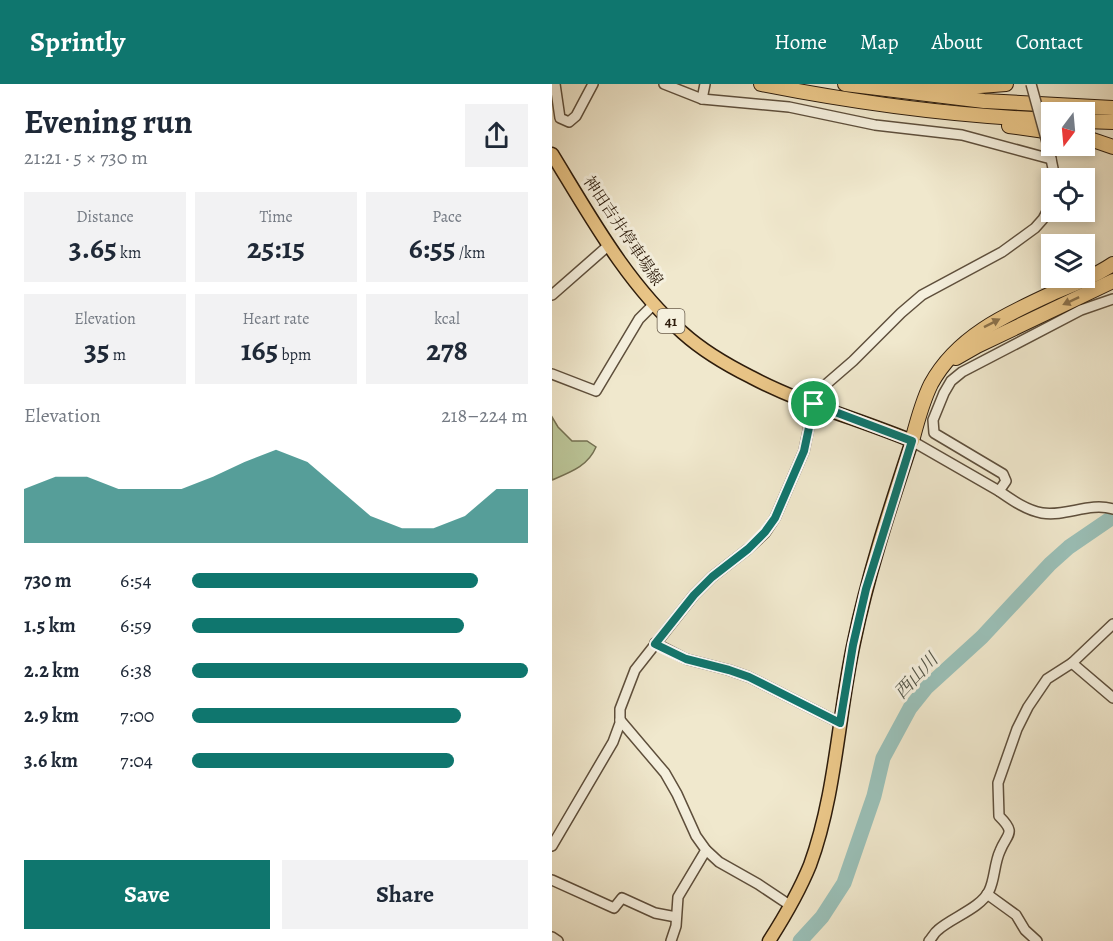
<!DOCTYPE html>
<html lang="en">
<head>
<meta charset="utf-8">
<style>
  body { margin:0; font-family:Alegreya,"Noto Serif JP",serif; background:#f2f2f3; color:#1f2937; height:100vh; display:flex; flex-direction:column; font-size:22px; white-space:nowrap }
  * { box-sizing:border-box; margin:0 }
  p { font-size:20px; color:#747a83 }
  .icon { flex:none; width:33px; height:33px; fill:none; stroke:currentColor; stroke-width:2; stroke-linecap:round; stroke-linejoin:round }
  .map { position:relative; flex:1; overflow:hidden }
  .side { display:flex; flex-direction:column; background:#fff; width:552px }
  .side>* { flex:none }
  .needle { width:39px; rotate:196deg }
  .controls { position:absolute; left:489px; top:18px; display:grid; gap:12px }
  .controls a { display:grid; place-items:center; width:54px; height:54px; border-radius:0px; background:#fff; box-shadow:0 3px 9px #0003; font-size:30px }
  .pin { position:absolute; display:grid; place-items:center; width:51px; height:51px; color:#fff; margin:-26px; border:3px solid #fff; border-radius:50%; box-shadow:0 2px 6px #0007 }
  .round { display:grid; place-items:center; flex:none; width:63px; height:63px; border-radius:0px; background:#f2f2f3 }
  .overview { display:flex; align-items:center; justify-content:space-between; height:102px; padding:0 24px }
  h1 { font-size:33px; font-weight:700; line-height:45px }
  .figures { display:grid; grid-template-columns:repeat(3,1fr); gap:9px; height:102px; padding:6px 24px }
  .figures div { display:grid; align-content:center; border-radius:0px; background:#f2f2f3; text-align:center }
  .figures b { font-size:30px; font-weight:700 }
  .figures small { font-size:16px; font-weight:400 }
  .figures p { font-size:16px }
  .chart { height:168px; padding:12px 24px }
  .chart p { display:flex; justify-content:space-between }
  .chart svg { width:100%; height:108px; margin-top:6px; fill:#0f766e; opacity:.7 }
  .cta { display:flex; gap:12px; margin-top:auto; padding:12px 24px }
  .cta a { flex:1; height:69px; border-radius:0px; background:#0f766e; color:#fff; font-size:24px; font-weight:700; line-height:69px; text-align:center }
  .cta a+a { background:#f2f2f3; color:#1f2937 }
  ul { padding:0 24px; list-style:none; font-size:20px }
  li { display:grid; grid-template-columns:96px 72px 1fr; align-items:center; height:45px }
  li i { height:15px; border-radius:8px; background:#0f766e }
  header { display:flex; align-items:center; gap:36px; box-sizing:border-box; height:84px; padding:0 30px; background:#0f766e; color:#fff }
  header strong { font-size:28px }
  nav { display:flex; gap:33px; margin-inline-start:auto; font-size:21px }
  main { display:flex; flex:1; min-height:0 }
  .map>svg:first-child { display:block }
</style>
</head>
<body>
<header>
<strong>Sprintly</strong>
<nav><a>Home</a><a>Map</a><a>About</a><a>Contact</a></nav>
</header>
<main>
<section class="side">
<div class="overview"><div><h1>Evening run</h1><p>21:21 · 5 × 730 m</p></div><a class="round"><svg class="icon" aria-label="share" viewBox="0 0 24 24"><path d="M12 15V3M7 8l5-5 5 5M5 13v7h14v-7"/></svg></a></div>
<div class="figures">
<div><p>Distance</p><b>3.65<small> km</small></b></div>
<div><p>Time</p><b>25:15</b></div>
<div><p>Pace</p><b>6:55<small> /km</small></b></div>
</div>
<div class="figures">
<div><p>Elevation</p><b>35<small> m</small></b></div>
<div><p>Heart rate</p><b>165<small> bpm</small></b></div>
<div><p>kcal</p><b>278</b></div>
</div>
<div class="chart"><p><span>Elevation</span>218–224 m</p>
<svg viewBox="0 0 160 44" preserveAspectRatio="none"><path d="M0 44V22L10 17L20 17L30 22L40 22L50 22L60 17L70 11L80 6L90 11L100 22L110 33L120 38L130 38L140 33L150 22L160 22V44z"/></svg>
</div>
<ul>
<li><b>730 m</b>6:54<i style="width:85%"></i></li>
<li><b>1.5 km</b>6:59<i style="width:81%"></i></li>
<li><b>2.2 km</b>6:38<i style="width:100%"></i></li>
<li><b>2.9 km</b>7:00<i style="width:80%"></i></li>
<li><b>3.6 km</b>7:04<i style="width:78%"></i></li>
</ul>
<div class="cta"><a>Save</a><a>Share</a></div>
</section>
<div class="map">
<svg width="561" height="857" viewBox="0 0 561 857">
  <rect width="100%" height="100%" fill="#f0e8cd"/>
  <filter id="stains"><feTurbulence type="fractalNoise" baseFrequency=".00333" numOctaves="4"/><feColorMatrix values="0 0 0 0 .2 0 0 0 0 .09 0 0 0 0 .02 0 0 0 .5 -.17"/></filter>
  <radialGradient id="worn" r=".72"><stop offset=".6" stop-color="#630" stop-opacity="0"/><stop offset="1" stop-color="#630" stop-opacity=".3"/></radialGradient>
  <path fill="#bbc598" stroke="#747052" stroke-width="1.5" d="M0,333l6,10 14,14h15l9,6c-8,19 -25,25 -44,33z"/>
  <g fill="none" stroke-linecap="round" stroke-linejoin="round">
    <polyline stroke="#9ac0b8" stroke-width="15" points="248,857 270,833 292,799 322,712 331,674 358,624 374,604 430,553 498,480 517,463 561,433"/>
    <defs>
      <g id="minor">
        <polyline points="3,0 8,34 17,38 24,32 41,0"/>
        <polyline points="112,0 150,15 237,23 323,41 410,51 499,75"/>
        <polyline points="150,15 153,0"/>
        <polyline points="498,70 503,94"/>
        <polyline points="0,211 57,161"/>
        <polyline points="0,290 44,307 87,235 102,220"/>
        <path d="M360,357l87,50c13,9 27,19 43,22 24,4 47,-11 71,-4"/>
        <polyline points="447,407 454,397 451,390 382,349 381,336 392,309 399,297 410,288 529,226 561,215"/>
        <polyline points="103,559 134,575 177,586 197,593 288,639"/>
        <polyline points="520,579 561,614"/>
        <polyline points="68,636 113,689 125,710 144,752 154,766 167,778 206,800 239,822"/>
        <polyline points="0,762 61,658 68,639 68,625 83,586 142,511 160,493 196,465 213,449 223,434 252,367 264,309 301,277 349,229 370,211 450,168 483,144 491,135 500,118"/>
        <polyline points="0,796 62,824 70,814 103,829 124,833"/>
        <polyline points="435,810 464,831 473,846 485,857"/>
        <polyline points="0,853 6,857"/>
        <polyline points="119,857 124,842 126,813 154,766"/>
        <path d="M377,857c3,-3 5,-8 9,-11 13,-12 43,-22 51,-39 6,-12 5,-27 11,-40 7,-18 17,-17 -1,-35l-1,-33 19,-54 11,-22 19,-28 25,-16 41,-39"/>
      </g>
      <path id="major" d="M0,70c38,62 75,130 131,179 20,18 44,32 68,44 51,27 108,42 161,64 -22,67 -44,133 -58,201 -16,74 -18,152 -44,223 -11,27 -25,51 -41,76"/>
      <g id="highway">
        <path d="M209,0c96,19 193,32 291,36"/>
        <polyline points="293,0 432,17 561,24"/>
        <polyline points="356,0 415,3 454,0"/>
        <polyline points="532,37 561,38"/>
        <polyline points="457,42 500,48"/>
        <polyline points="532,53 561,63"/>
        <polyline points="404,274 425,262 561,197"/>
        <path d="M360,357c5,-19 10,-39 19,-57 26,-48 76,-70 124,-92 20,-8 40,-16 58,-28"/>
      </g>
    </defs>
    <use href="#minor" stroke="#5e4f3c" stroke-width="12"/>
    <use href="#major" stroke="#2d1c0c" stroke-width="15"/>
    <use href="#highway" stroke="#2d1c0c" stroke-width="16"/>
    <use href="#minor" stroke="#f5f0de" stroke-width="9"/>
    <use href="#major" stroke="#e8c486" stroke-width="12"/>
    <use href="#highway" stroke="#e8c486" stroke-width="14"/>
    <defs>
      <polyline id="minor-bridge" points="479,0 496,62"/>
    </defs>
    <use href="#minor-bridge" stroke="#5e4f3c" stroke-width="12" stroke-linecap="butt"/>
    <use href="#minor-bridge" stroke="#f5f0de" stroke-width="9"/>
  </g>
  <defs><path id="oneway-solid" d="M-6-.8H1V-3.2L6.5 0L1 3.2V.8H-6Z" transform="scale(1.5)"/></defs>
  <g fill="#8a7049">
    <use href="#oneway-solid" transform="translate(519 217) rotate(155)"/>
    <use href="#oneway-solid" transform="translate(440 239) rotate(-27)"/>
  </g>
  <g fill="none" stroke-linecap="round" stroke-linejoin="round">
    <defs>
      <polygon id="route" points="262,320 360,357 314,505 301,561 288,639 197,593 177,586 134,575 103,560 142,511 160,493 196,465 213,448 223,434 252,367"/>
    </defs>
    <use href="#route" stroke="#fff" stroke-width="12"/>
    <use href="#route" stroke="#0f766e" stroke-width="8"/>
  </g>
  <g text-anchor="middle" dominant-baseline="central" stroke-width="6" stroke-linejoin="round" paint-order="stroke">
    <rect fill="#f5f0de" stroke="#695c4b" stroke-width="1.5" x="105.5" y="225" width="27" height="24" rx="4.5"/>
    <g font-size="15" font-weight="bold" fill="#2d1c0c">
      <text x="119" y="237">41</text>
    </g>
    <g font-size="16" fill="#2d1c0c" stroke="#f5f0de">
      <text transform="translate(71 147) rotate(56)">神田吉井停車場線</text>
    </g>
    <g font-size="18" font-style="italic" fill="#535548" stroke="#f5f0de">
      <text transform="translate(364 592) rotate(-47)">西山川</text>
    </g>
  </g>
  <rect width="100%" height="100%" filter="url(#stains)"/>
  <rect width="100%" height="100%" fill="url(#worn)"/>
</svg>
<div class="controls">
<a><svg class="needle" viewBox="-14 -14 28 28"><path d="M0-13l5 13h-10z" fill="#e53935"/><path d="M0 13l5-13h-10z" fill="#747a83"/></svg></a>
<a><svg class="icon" aria-label="locate" viewBox="0 0 24 24"><circle cx="12" cy="12" r="6"/><path d="M12 2v4M12 18v4M2 12h4M18 12h4"/></svg></a>
<a><svg class="icon" aria-label="layers" viewBox="0 0 24 24"><path d="M12 4l9 5-9 5-9-5zM3 14l9 5 9-5"/></svg></a>
</div>
<div class="pin" style="left:262px;top:320px;background:#1e9e55"><svg class="icon" aria-label="arrive" viewBox="0 0 24 24"><path d="M6 21V4h12l-3 4 3 4H6"/></svg></div>
</div>
</main>
</body>
</html>
